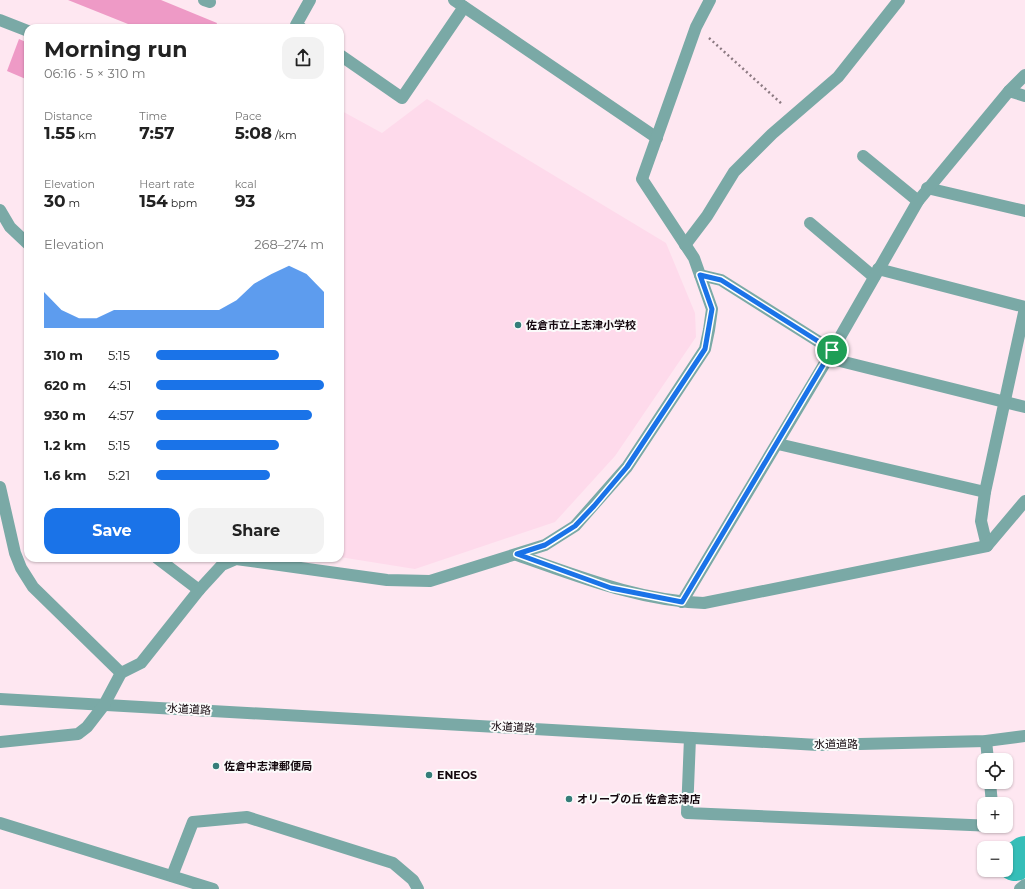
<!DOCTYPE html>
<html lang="en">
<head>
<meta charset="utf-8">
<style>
  body { margin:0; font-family:Montserrat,"Noto Sans JP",sans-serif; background:#f2f2f2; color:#222; height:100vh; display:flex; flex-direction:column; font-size:15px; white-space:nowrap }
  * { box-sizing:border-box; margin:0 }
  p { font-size:13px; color:#767676 }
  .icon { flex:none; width:22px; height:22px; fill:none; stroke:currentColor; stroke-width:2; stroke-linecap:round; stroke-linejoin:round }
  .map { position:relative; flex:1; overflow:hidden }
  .side { position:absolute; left:24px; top:24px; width:320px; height:538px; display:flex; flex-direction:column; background:#fff; border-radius:12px; box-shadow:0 1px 3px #0004 }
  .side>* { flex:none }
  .fabs { position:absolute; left:977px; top:753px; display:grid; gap:8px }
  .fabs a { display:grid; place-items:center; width:36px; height:36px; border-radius:8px; background:#fff; box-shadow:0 1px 3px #0004; font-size:20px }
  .pin { position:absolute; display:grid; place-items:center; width:34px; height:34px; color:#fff; margin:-17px; border:2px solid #fff; border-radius:50%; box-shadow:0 1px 4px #0007 }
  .round { display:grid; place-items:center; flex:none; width:42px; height:42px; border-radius:12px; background:#f2f2f2 }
  .summary { display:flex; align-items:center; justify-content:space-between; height:68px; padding:0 20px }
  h1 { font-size:22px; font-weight:700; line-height:30px }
  .figures { display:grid; grid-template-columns:repeat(3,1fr); gap:6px; height:68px; padding:4px 20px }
  .figures div { display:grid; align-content:center }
  .figures b { font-size:17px; font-weight:700 }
  .figures small { font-size:11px; font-weight:400 }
  .figures p { font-size:11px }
  .chart { height:112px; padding:8px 20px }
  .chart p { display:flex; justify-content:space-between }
  .chart svg { width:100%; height:72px; margin-top:4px; fill:#1a73e8; opacity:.7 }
  .cta { display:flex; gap:8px; margin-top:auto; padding:8px 20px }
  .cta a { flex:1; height:46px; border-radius:12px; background:#1a73e8; color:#fff; font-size:16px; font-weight:700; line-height:46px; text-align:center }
  .cta a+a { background:#f2f2f2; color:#222 }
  ul { padding:0 20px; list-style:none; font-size:13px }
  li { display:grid; grid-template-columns:64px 48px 1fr; align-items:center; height:30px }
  li i { height:10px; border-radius:5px; background:#1a73e8 }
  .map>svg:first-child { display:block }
</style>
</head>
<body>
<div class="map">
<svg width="1025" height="889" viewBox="0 0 1025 889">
  <rect width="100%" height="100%" fill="#fee7f1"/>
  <polygon fill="#fedaeb" points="427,99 666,243 695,313 696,337 615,456 555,522 415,569 340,557 340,110 382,133"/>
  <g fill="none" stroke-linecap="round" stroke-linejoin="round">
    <polyline stroke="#36beb8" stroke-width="38" points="1015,862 1025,855"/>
  </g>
  <g fill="#ee9ac6">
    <polygon points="68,0 161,0 217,23 215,28 138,28"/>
    <polygon points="19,39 28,43 28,80 7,71"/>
  </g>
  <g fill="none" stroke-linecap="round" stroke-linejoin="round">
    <polyline stroke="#8c7a82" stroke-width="2.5" stroke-dasharray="2 3" stroke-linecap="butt" points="709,38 782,104"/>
    <g stroke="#7aa9a6" stroke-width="12">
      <polyline points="204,0 210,2"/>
      <polyline points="454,0 657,138"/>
      <polyline points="0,20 28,31"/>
      <polyline points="301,28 296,25 310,0"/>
      <polyline points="340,55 402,98 464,7"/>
      <polyline points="1009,91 1025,96"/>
      <polyline points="863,156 918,201"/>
      <polyline points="927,188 1025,211"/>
      <polyline points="0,210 10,227 28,244"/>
      <polyline points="810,223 874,277"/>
      <polyline points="685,245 707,216 734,172 772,134 838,77 899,0"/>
      <polyline points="878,269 1025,307"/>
      <polyline points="700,275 721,280 832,350"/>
      <polyline points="828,358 1025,407"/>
      <polyline points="778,444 985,492"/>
      <polyline points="0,487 15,553 21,568 33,587 121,673"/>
      <polyline points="987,546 981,521 985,492 1025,308"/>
      <path d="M517,555c61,21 122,46 187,48l283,-57 38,-45"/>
      <polyline points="157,558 199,590"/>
      <polyline points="682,602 828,358 918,201 1009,91 1025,75"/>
      <polyline points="0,699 818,745 986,741 1025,736"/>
      <polyline points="690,738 687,813 994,826"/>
      <polyline points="986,741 988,760"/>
      <polyline points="0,742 78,734 87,727 104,705 121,673 141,663 199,590 222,565 236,559 387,580 430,581 545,545 575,526 627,467 705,349 709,330 712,309 694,258 642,179 696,27 710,0"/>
      <polyline points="990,782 992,804"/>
      <polyline points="0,823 213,889"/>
      <polyline points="172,876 193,822 247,817 393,863 413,880 418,889"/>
      <polyline points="1020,889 1025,885"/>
    </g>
  </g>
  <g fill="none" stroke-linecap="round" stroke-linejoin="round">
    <defs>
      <polygon id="route" points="700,275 721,280 832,350 682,602 611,588 517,554 545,545 575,526 594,506 627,467 705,349 712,309"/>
    </defs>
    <use href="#route" stroke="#fff" stroke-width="8"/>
    <use href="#route" stroke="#1a73e8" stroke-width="5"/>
  </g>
  <g fill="#357d79" stroke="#fbfbfb" stroke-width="1.5">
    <circle cx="518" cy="325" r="4"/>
    <circle cx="216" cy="766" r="4"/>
    <circle cx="429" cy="775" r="4"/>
    <circle cx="569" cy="799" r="4"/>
  </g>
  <g text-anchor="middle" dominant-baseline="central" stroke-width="4" stroke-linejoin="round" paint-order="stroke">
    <g font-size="11" font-weight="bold" fill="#14080e" stroke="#fbfbfb" text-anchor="start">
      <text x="526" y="325">佐倉市立上志津小学校</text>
      <text x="224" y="766">佐倉中志津郵便局</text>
      <text x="437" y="775">ENEOS</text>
      <text x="577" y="799">オリーブの丘 佐倉志津店</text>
    </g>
    <g font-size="11" fill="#14080e" stroke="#fbfbfb">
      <text transform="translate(189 709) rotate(3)">水道道路</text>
      <text transform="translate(513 727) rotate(3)">水道道路</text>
      <text x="836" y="744">水道道路</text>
    </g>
  </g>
</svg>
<div class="fabs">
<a><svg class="icon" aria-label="locate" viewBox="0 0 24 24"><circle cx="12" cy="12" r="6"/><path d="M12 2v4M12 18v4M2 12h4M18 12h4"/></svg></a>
<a>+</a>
<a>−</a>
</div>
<div class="pin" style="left:832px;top:350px;background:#1e9e55"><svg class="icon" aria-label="arrive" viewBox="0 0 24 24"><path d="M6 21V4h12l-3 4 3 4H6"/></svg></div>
<section class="side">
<div class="summary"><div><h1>Morning run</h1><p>06:16 · 5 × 310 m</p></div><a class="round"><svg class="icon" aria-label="share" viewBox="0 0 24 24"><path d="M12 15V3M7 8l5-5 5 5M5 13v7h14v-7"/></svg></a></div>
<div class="figures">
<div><p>Distance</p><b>1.55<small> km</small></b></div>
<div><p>Time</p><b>7:57</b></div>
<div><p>Pace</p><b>5:08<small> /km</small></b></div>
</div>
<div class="figures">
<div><p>Elevation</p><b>30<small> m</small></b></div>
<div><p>Heart rate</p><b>154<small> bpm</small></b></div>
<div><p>kcal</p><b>93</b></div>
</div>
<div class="chart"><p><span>Elevation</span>268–274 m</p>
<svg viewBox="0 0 160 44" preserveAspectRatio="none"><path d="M0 44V22L10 33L20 38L30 38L40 33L50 33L60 33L70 33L80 33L90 33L100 33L110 27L120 17L130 11L140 6L150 11L160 22V44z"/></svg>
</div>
<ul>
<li><b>310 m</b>5:15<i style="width:73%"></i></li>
<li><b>620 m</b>4:51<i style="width:100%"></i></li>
<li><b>930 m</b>4:57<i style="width:93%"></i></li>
<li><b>1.2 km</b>5:15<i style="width:73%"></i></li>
<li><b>1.6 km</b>5:21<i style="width:68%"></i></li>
</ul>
<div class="cta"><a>Save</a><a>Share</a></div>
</section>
</div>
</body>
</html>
